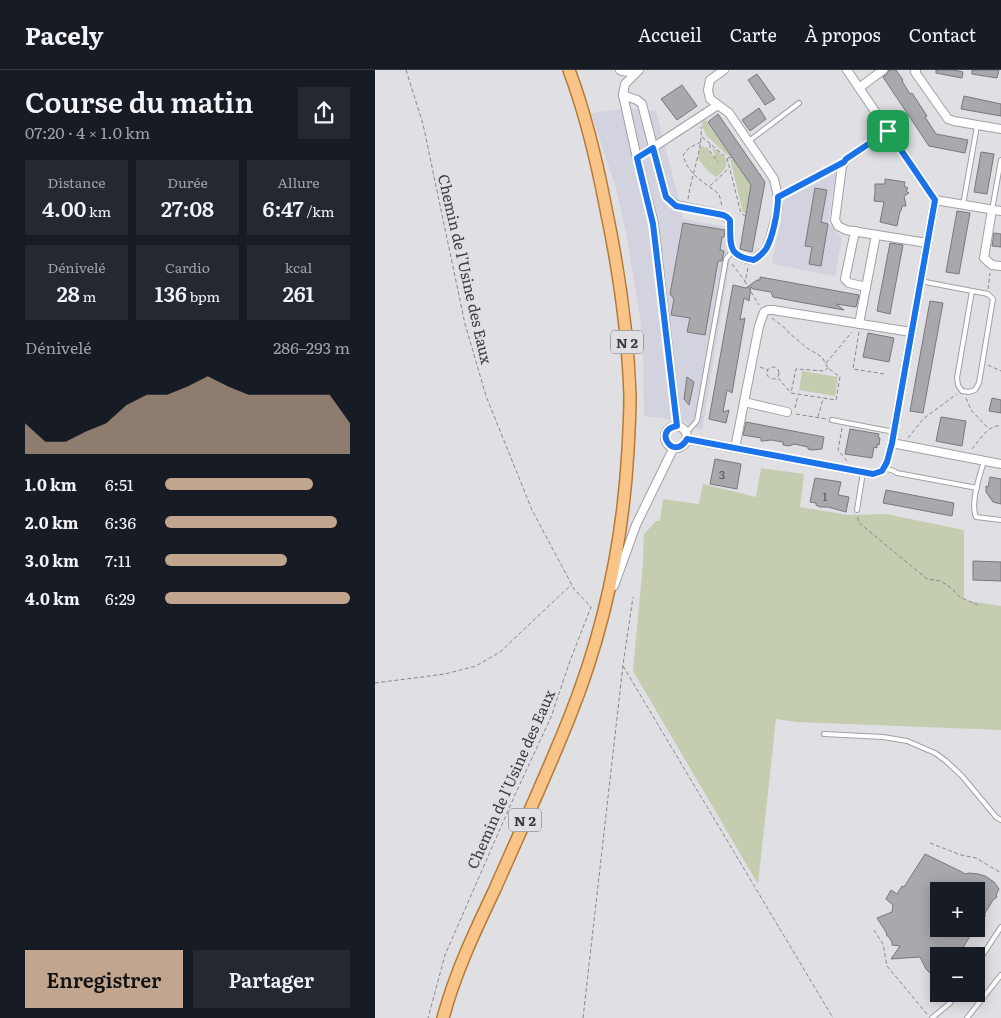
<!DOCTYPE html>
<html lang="fr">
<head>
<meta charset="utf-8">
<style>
  body { margin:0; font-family:Literata,serif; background:#242831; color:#f1f3f6; height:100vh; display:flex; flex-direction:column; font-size:19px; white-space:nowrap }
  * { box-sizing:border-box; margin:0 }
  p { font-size:16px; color:#9ea1a6 }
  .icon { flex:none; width:28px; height:28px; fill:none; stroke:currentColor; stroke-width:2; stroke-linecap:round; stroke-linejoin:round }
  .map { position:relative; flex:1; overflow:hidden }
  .sheet { display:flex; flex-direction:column; background:#171b24; width:375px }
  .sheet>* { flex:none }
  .tools { position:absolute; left:555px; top:812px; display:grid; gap:10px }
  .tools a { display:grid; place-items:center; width:55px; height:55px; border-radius:0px; background:#171b24; box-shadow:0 2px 12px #0003; font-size:25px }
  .pin { position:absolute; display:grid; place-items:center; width:42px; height:42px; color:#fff; margin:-21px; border-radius:10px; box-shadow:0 2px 8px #0006 }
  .round { display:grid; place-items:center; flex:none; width:52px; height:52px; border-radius:0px; background:#242831 }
  .head { display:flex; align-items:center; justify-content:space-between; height:85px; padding:0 25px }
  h1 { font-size:28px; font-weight:600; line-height:38px }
  .stats { display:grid; grid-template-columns:repeat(3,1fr); gap:8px; height:85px; padding:5px 25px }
  .stats div { display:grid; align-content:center; border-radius:0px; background:#242831; text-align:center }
  .stats b { font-size:21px; font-weight:600 }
  .stats small { font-size:14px; font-weight:400 }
  .stats p { font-size:14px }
  .chart { height:140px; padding:10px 25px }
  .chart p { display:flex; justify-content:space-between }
  .chart svg { width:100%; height:90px; margin-top:5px; fill:#c1a58f; opacity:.7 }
  .button { display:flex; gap:10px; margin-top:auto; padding:10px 25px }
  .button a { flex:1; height:58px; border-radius:0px; background:#c1a58f; color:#111; font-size:20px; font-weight:600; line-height:58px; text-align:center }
  .button a+a { background:#242831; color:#f1f3f6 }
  ul { padding:0 25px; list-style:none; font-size:16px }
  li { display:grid; grid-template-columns:80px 60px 1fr; align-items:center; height:38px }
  li i { height:12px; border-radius:6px; background:#c1a58f }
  header { display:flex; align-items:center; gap:30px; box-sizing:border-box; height:70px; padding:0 25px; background:#171b24; border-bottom:1px solid #363941 }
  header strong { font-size:24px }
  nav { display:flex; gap:28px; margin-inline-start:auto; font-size:18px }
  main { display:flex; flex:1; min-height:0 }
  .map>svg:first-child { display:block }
</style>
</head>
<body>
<header>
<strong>Pacely</strong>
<nav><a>Accueil</a><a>Carte</a><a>À propos</a><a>Contact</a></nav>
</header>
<main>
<section class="sheet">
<div class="head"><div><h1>Course du matin</h1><p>07:20 · 4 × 1.0 km</p></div><a class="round"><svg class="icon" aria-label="share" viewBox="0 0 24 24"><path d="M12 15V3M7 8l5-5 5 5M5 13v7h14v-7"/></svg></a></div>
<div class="stats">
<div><p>Distance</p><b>4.00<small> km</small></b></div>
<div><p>Durée</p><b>27:08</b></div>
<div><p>Allure</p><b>6:47<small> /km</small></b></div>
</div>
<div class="stats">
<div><p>Dénivelé</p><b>28<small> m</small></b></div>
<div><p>Cardio</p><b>136<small> bpm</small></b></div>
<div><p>kcal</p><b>261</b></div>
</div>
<div class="chart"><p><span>Dénivelé</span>286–293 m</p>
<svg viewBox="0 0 160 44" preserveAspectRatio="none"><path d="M0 44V29L10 38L20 38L30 33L40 29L50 20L60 15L70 15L80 11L90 6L100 11L110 15L120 15L130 15L140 15L150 15L160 29V44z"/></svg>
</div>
<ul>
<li><b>1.0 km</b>6:51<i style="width:80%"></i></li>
<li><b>2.0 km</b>6:36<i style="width:93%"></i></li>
<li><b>3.0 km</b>7:11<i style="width:66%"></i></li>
<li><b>4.0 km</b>6:29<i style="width:100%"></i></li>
</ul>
<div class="button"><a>Enregistrer</a><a>Partager</a></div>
</section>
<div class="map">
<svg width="626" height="948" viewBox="0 0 626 948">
  <rect width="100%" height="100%" fill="#dfdfe4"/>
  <g fill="#d3d3df">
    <polygon points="256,38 281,41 309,149 352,157 350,177 355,190 327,361 309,351 269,346 268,282 266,254 252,167 241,118 216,43"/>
    <polygon points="462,96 453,152 467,168 460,206 397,194 410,124"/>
  </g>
  <g fill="#c4cdb0">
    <polygon points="330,49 355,84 355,86 352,85 331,65 327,56 328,50"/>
    <path d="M325,76l8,2 4,8 3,-1 -3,-7 5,2 10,10c-1,8 -4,12 -11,17l-9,-7 -9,-12z"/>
    <polygon points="355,89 359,89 376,115 371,144 368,142"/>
    <polygon points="427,301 463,307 460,326 424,320"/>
    <polygon points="386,398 429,404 425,437 473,445 511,444 589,460 589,530 626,536 626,660 422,652 401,649 383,814 258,601 268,493 269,464 281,451 285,451 288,429 324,434 328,414 381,427"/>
  </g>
  <g fill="#a8a8ad" stroke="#78787c">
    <polygon points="514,0 521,0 528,10 527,11 535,24 537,23 552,46 550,47 561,64 593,70 590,83 554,76 508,7 512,4"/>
    <polygon points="561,0 578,0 588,2 587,8 561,3"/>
    <polygon points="597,0 624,0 622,8 597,4"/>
    <polygon points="382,4 400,29 390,35 373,10"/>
    <polygon points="307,15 322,36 302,50 286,29"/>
    <polygon points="589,26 626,34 626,46 586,39"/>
    <polygon points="384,38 391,49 375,61 367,50"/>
    <polygon points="343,44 390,112 377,182 365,179 376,115 333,52"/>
    <polygon points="606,82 619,84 612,124 599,122"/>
    <polygon points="510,109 530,112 529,116 533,118 531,121 534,123 529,126 531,136 527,136 526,141 525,141 522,156 505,152 509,132 499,131 500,123 500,114 510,114"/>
    <polygon points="440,118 452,120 446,152 453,154 446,196 434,194 437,177 430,176"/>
    <polygon points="582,141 595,143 584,204 571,202"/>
    <polygon points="308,153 350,160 349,167 347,167 345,180 349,181 347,191 343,191 330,265 312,262 315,248 296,245 299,229 295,224"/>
    <polygon points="619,163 626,164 626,177 617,176"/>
    <polygon points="515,173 528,175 515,244 502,241"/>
    <polygon points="385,207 484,225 481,237 461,234 469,240 424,232 398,227 396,222 378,219 376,217 374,231 369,228 365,250 370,248 357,323 352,320 348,342 354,340 351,353 334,349 358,215 371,218 382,210 385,210"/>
    <polygon points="555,231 568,233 548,343 535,341"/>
    <polygon points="493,263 519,268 514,292 488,287"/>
    <polygon points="312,307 319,312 314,335 309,329"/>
    <polygon points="617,328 626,330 626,343 614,341"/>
    <polygon points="566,347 591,351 587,376 561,371"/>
    <polygon points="371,352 449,367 447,379 437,380 433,379 433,377 419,374 414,376 408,375 408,372 396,370 389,371 386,371 386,368 368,365"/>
    <polygon points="475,359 504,364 503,367 505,368 504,375 502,374 502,378 499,377 497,388 470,384"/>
    <polygon points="340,389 366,394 362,419 335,414"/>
    <polygon points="615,407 626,409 626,434 618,432 611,422 611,416 613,417"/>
    <polygon points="440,408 466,412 463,425 474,427 471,442 453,437 445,437 441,435 441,433 435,432"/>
    <polygon points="511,420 579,433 577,446 508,433"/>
    <polygon points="598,491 626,492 626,511 598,510"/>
    <polygon points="550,784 587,802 590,804 594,803 603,804 610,806 619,812 624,819 621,825 622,827 618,830 610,843 610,847 601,852 601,821 564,821 564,859 599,859 585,883 585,886 564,886 564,906 555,903 551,899 545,887 516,889 525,876 517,875 517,872 513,866 512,866 511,862 502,848 517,842 518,835 511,829 516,820 522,824 527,816 529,817"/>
  </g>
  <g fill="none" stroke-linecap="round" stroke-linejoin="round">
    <defs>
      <g id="service">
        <polyline points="374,71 424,33"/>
        <polyline points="588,135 602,56"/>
        <polyline points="617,140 626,90"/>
        <polyline points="545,211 613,224 618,229 604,313 600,320 594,322 587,321 583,315 582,308 597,221"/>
        <polyline points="457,350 519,362"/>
        <polyline points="311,363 322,351 351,189 358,180"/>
        <path d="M609,391c-4,14 -14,42 -8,56l25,3"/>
        <polyline points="509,398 519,401 522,403 602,418"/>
        <polyline points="482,440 488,402"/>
        <polyline points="449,664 508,667 532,671 560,683 571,691 587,706 621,747 626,750"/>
        <polyline points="601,895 626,857"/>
        <polyline points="557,948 575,933 581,924"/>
        <polyline points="592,948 626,905"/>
      </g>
      <g id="minor">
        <polyline points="245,0 247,1 260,3"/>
        <polyline points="264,0 250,14 248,25 262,88 279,154 302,356"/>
        <polyline points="472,0 560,130 626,141"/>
        <polyline points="541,0 540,2 573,49 579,51 626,59"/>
        <polyline points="484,18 508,0"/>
        <path d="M248,25l14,5 5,4 24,93 10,8 47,10 7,5c1,24 -4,37 24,40l12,-11 4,-10 8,-31v-11l-4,-18 -45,-66 -19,-14 -2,-9 2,-10 14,-10"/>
        <polyline points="513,61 471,89 467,96 460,150 463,156 471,160 552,173"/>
        <polyline points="262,88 343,35"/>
        <polyline points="617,140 609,188 617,195 626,196"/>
        <polyline points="480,161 470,209 474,213 491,217"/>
        <polyline points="484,254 501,165"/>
        <polyline points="369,332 412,342"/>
        <circle cx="301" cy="367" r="11"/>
        <polyline points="311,369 498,404 507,401 512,392 517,373 560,130"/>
        <polyline points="517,373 626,394"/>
        <polyline points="360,378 384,256 389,242 393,240 398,240 536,262"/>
        <polyline points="239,516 261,455 299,377"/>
      </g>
      <path id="primary" d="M68,948c12,-45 32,-87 52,-129 25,-57 52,-115 75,-173 34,-85 53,-175 58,-266 1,-18 2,-36 2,-54 -2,-63 -11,-125 -24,-187 -9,-47 -20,-94 -37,-139"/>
    </defs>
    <use href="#service" stroke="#a1a1a6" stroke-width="6"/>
    <use href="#minor" stroke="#a1a1a6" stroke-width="10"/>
    <use href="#primary" stroke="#b47a39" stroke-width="14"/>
    <g stroke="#89898c" stroke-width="1" stroke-dasharray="4 2.5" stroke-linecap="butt">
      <polyline points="31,0 48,54 90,254 111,326 157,440 199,519 216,537 195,591 176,647 139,727 70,885 53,948"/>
      <polyline points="327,67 352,88 366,143 371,147"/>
      <path d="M326,72l-12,6 -6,7c5,20 21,27 36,39l3,12"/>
      <polyline points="335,74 335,81 343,92"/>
      <polyline points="353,88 357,87"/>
      <polyline points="335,116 354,98"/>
      <polyline points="410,123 459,97"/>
      <path d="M313,129c3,-23 15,-51 13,-72"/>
      <polyline points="357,194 370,211"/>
      <polyline points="373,198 370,212 384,235"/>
      <polyline points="613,219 615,203"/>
      <polyline points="397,248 411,259 414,263 432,278 447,287 453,298 465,307 461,330 416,323 421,299 449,301 453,298"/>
      <polyline points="484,262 478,299 509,304"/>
      <polyline points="451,293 477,262"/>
      <polyline points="613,295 626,301"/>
      <polyline points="385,297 393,300"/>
      <circle cx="398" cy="303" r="6"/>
      <polyline points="403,308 416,323"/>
      <polyline points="591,328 596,340 614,359"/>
      <polyline points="420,338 423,325"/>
      <polyline points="421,344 451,349"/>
      <polyline points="443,347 448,329"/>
      <polyline points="467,358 463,380 472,391"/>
      <polyline points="533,368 548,349 582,324"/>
      <path d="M597,379c7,-8 16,-25 29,-23"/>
      <polyline points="483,447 483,452 552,509 566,511 576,518 585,527 603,535"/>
      <polyline points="248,596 458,948"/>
      <polyline points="0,613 70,604 101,596 125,582 196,515"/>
      <polyline points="555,773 586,785 601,788 626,803"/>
      <polyline points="499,860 508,874 512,896 552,944"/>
      <polyline points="208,948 248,595 258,527"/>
    </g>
    <use href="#service" stroke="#fff" stroke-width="4"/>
    <use href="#minor" stroke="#fff" stroke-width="8"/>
    <use href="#primary" stroke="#f9c487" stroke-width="11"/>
  </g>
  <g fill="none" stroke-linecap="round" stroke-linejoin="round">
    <defs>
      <path id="route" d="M513,61l47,69 -43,243 -5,19 -5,9 -9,3 -186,-35c-13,23 -35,-9 -10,-13l-24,-202 -16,-66 16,-10 13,49 10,9 47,9 4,2 3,3c1,24 -4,36 24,40 5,-3 9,-7 12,-11 7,-12 12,-38 12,-52l66,-35 2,-3z"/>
    </defs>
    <use href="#route" stroke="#fff" stroke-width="10"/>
    <use href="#route" stroke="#1a73e8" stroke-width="6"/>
  </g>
  <g text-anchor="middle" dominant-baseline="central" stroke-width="4" stroke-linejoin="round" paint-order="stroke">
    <g font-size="12" fill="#57575a">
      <text x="347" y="404">3</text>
      <text x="450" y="426">1</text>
    </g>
    <g fill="#dfdfe4" stroke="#6d6d70" stroke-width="1">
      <rect x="236" y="260.5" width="32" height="23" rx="4"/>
      <rect x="134" y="738.5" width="32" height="23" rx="4"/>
    </g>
    <g font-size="14" font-weight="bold" fill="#3c3c3e">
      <text x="252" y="272">N 2</text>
      <text x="150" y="750">N 2</text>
    </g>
    <g font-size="15" fill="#3c3c3e" stroke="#dfdfe4">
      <text transform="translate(91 199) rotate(77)">Chemin de l'Usine des Eaux</text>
      <text transform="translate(135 709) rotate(-66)">Chemin de l'Usine des Eaux</text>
    </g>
  </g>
</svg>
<div class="tools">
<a>+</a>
<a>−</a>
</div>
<div class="pin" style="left:513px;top:61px;background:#1e9e55"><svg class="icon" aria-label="arrive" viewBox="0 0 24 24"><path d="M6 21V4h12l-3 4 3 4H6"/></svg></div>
</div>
</main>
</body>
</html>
